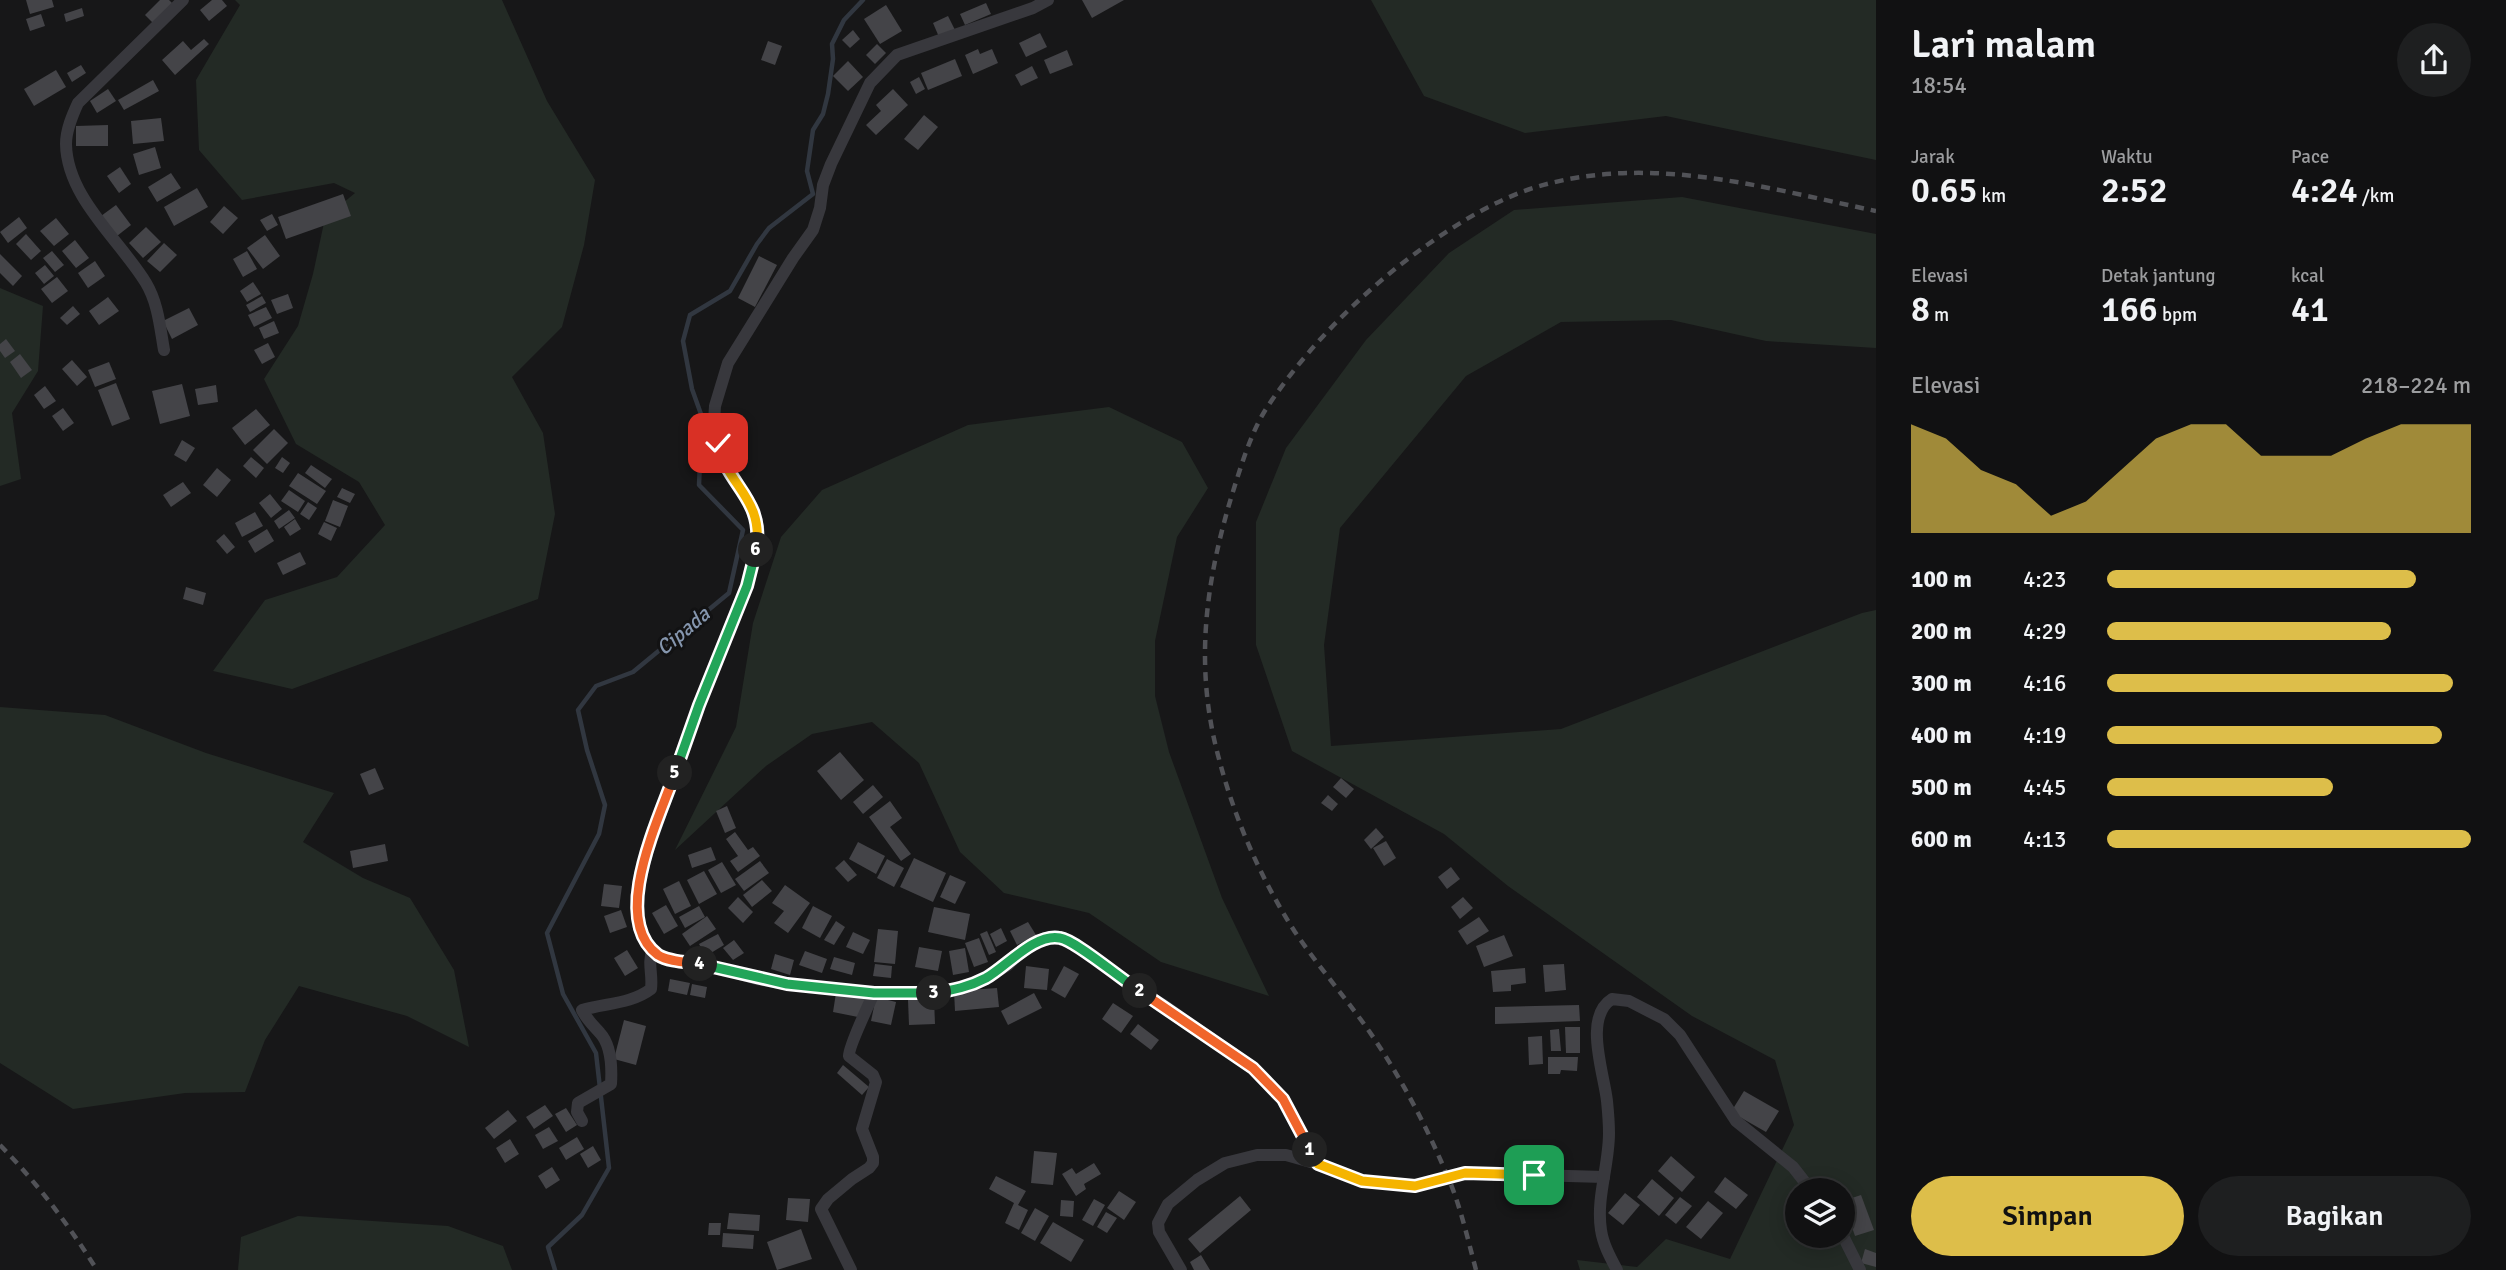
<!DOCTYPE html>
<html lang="id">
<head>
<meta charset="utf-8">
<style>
  body { margin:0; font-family:Signika,sans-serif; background:#1e1f20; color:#f1f3f6; height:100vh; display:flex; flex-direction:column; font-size:26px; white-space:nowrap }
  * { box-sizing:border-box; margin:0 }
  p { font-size:23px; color:#9c9d9f }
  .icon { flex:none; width:38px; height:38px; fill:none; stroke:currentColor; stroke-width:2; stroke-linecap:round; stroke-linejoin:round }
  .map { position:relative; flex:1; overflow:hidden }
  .sheet { display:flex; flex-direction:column; background:#111112; width:630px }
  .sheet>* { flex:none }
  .tools { position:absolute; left:1785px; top:1178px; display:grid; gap:14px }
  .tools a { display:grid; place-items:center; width:70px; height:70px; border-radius:50%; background:#111112; box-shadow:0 4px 18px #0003,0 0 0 2px #303132; font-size:35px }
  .pin { position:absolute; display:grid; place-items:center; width:60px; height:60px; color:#fff; margin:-30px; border-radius:14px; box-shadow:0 4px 10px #0006 }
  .km { position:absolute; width:35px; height:35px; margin:-18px; border-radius:50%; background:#222; color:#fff; font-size:19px; line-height:35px; text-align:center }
  .round { display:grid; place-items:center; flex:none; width:74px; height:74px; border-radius:37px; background:#1e1f20 }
  .overview { display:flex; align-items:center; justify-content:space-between; height:119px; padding:0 35px }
  h1 { font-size:38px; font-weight:600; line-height:52px }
  .metrics { display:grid; grid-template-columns:repeat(3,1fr); gap:10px; height:119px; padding:7px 35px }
  .metrics div { display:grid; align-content:center }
  .metrics b { font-size:35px; font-weight:600 }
  .metrics small { font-size:19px; font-weight:400 }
  .metrics p { font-size:19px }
  .chart { height:196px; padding:14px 35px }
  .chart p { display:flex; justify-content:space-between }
  .chart svg { width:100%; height:126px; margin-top:7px; fill:#ddbe4a; opacity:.7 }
  .action { display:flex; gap:14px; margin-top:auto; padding:14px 35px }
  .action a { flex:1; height:80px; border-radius:42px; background:#ddbe4a; color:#111; font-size:28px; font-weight:600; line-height:80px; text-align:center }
  .action a+a { background:#1e1f20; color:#f1f3f6 }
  ul { padding:0 35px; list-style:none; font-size:23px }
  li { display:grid; grid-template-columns:112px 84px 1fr; align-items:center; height:52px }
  li i { height:18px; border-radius:9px; background:#ddbe4a }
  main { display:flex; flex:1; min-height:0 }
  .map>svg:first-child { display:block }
</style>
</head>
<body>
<main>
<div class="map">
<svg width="1876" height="1270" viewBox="0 0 1876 1270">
  <rect width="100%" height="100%" fill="#171718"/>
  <g fill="#232a25" fill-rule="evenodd">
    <polygon points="235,0 502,0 547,101 595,180 584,245 562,327 512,377 543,433 555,514 538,599 292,689 213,671 265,600 337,577 385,525 359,482 296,444 264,379 298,326 313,274 325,218 355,193 334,183 242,200 199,150 196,80 240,5"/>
    <polygon points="1371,0 1876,0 1876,160 1666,116 1525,133 1424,96"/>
    <path d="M1682,197l194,37v114l-110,-7 -95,-21 -110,2 -95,54 -126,152 -16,117 7,101 230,-17 301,-116 14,-3v660h-296l-3,-10 60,7 29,-28 64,20 64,-134 -19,-65 -83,-44 -184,-130 -64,-52 -152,-83 -36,-106v-123l30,-74 80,-108 83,-87 65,-43zM1797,1190h46v46h-46z"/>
    <polygon points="0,288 43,306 38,371 12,413 21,479 0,486"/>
    <polygon points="1109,407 1182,442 1208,488 1177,537 1155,641 1155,696 1169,752 1222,898 1269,996 1161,962 1089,913 1004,893 960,852 919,763 872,722 812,734 766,766 675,850 736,727 753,623 781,537 822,490 968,425"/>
    <polygon points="0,707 105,715 206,753 334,793 303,842 363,878 410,898 454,970 469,1047 407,1016 299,986 265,1040 245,1092 185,1093 73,1109 0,1063"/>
    <polygon points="298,1216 448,1226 503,1246 512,1270 238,1270 241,1237"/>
  </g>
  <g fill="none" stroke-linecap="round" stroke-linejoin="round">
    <polyline stroke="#313740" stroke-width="4.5" points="555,1270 548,1247 582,1215 609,1168 596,1053 563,994 547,933 599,834 605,805 587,750 578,710 596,686 633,672 729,593 743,530 699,485 702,417 692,389 683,341 690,315 730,291 757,244 769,228 813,194 807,171 813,130 823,114 828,94 833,59 832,44 844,20 863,0"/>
  </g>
  <g fill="#444448">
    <polygon points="26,0 52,0 54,7 30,14"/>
    <polygon points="160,0 169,0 173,4 153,23 145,15"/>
    <polygon points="212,0 222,0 227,6 209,21 200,10"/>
    <polygon points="1082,0 1124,0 1092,18"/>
    <polygon points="986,3 991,14 965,25 960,14"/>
    <polygon points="886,5 902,31 880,44 864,19"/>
    <polygon points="82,8 84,16 66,22 64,14"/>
    <polygon points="41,14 45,26 30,31 26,19"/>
    <polygon points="948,16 955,30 939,37 933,23"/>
    <polygon points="853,30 860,39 850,48 842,40"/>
    <polygon points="1040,33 1047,47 1026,57 1019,43"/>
    <polygon points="204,39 209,44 175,75 162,60 183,41 191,50"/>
    <polygon points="768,41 782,46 775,65 761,60"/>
    <polygon points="877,44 886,53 875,64 866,55"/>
    <polygon points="978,49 980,54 992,49 998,63 973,74 965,55"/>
    <polygon points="1067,50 1073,65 1050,74 1044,60"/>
    <polygon points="955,59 962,76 928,90 921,73"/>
    <polygon points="848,61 863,77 848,91 833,76"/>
    <polygon points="81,65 86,73 72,82 67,73"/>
    <polygon points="1032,66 1038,78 1021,86 1015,75"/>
    <polygon points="56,70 66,87 34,106 24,89"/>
    <polygon points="919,77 925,89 916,94 910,82"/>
    <polygon points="153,80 159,91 124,110 118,100"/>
    <polygon points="108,89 116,101 97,113 90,101"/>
    <polygon points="893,89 908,105 876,135 866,125 881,111 876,105"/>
    <polygon points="924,115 938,127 918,150 904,139"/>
    <polygon points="161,118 164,141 133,144 131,121"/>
    <polygon points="108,125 108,146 76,146 76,126"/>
    <polygon points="155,147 161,168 139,175 133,154"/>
    <polygon points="120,167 131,184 119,193 107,176"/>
    <polygon points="171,173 181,188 157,202 148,187"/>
    <polygon points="197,188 208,207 174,226 164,207"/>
    <polygon points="343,194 351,216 286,239 278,217"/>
    <polygon points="116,205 131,225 117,236 101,216"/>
    <polygon points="224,206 238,218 223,234 210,222"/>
    <polygon points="272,214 278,225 267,231 260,220"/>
    <polygon points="19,217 27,228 8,243 0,232"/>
    <polygon points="56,218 69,234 54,246 40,231"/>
    <polygon points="146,227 161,242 143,258 129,243"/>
    <polygon points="26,234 41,251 31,260 16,244"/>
    <polygon points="265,235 280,256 263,269 247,248"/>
    <polygon points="75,240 89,258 76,268 62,251"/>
    <polygon points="164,243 177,255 160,272 147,261"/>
    <polygon points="52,251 64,265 55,272 43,258"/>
    <polygon points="247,251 257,269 243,277 233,259"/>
    <polygon points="0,254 22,276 13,286 0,273"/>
    <polygon points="759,256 777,265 755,307 738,298"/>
    <polygon points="95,261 105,276 88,288 78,273"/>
    <polygon points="45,265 54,276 44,284 35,273"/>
    <polygon points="57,277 68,291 52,303 41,289"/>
    <polygon points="253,282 261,294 247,302 240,291"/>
    <polygon points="288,294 293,308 277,314 271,300"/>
    <polygon points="262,296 266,303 250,312 246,305"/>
    <polygon points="108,297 119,311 99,325 89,311"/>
    <polygon points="73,306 80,314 67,325 60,318"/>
    <polygon points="266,307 272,318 254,327 248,315"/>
    <polygon points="189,308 198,325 172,339 163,321"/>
    <polygon points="274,321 279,333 264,339 259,328"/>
    <polygon points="6,339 15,351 5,358 0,351 0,344"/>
    <polygon points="268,343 275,357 262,364 254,350"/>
    <polygon points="20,354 32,370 21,378 10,362"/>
    <polygon points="72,360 87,377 77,386 62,369"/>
    <polygon points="109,362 116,379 95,387 88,370"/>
    <polygon points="116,383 130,419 112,426 98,390"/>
    <polygon points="182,384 190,416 160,424 152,391"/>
    <polygon points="216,385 218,402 198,405 195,389"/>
    <polygon points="45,386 56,401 44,409 34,395"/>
    <polygon points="63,408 74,423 63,431 52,416"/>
    <polygon points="256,409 270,425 245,445 232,428"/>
    <polygon points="274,429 288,443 267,464 253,450"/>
    <polygon points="182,440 195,448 186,462 174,455"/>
    <polygon points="251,457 264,468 256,478 243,466"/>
    <polygon points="282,457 290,463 283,473 275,468"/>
    <polygon points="311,465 332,479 325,488 305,473"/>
    <polygon points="217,468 231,480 217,497 203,485"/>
    <polygon points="298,473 326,491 317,504 289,486"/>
    <polygon points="183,482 191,493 171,507 163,495"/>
    <polygon points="342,488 355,494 350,503 337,497"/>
    <polygon points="289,490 305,501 298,512 281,501"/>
    <polygon points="270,494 282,509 271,518 259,503"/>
    <polygon points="333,500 348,506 340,527 325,521"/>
    <polygon points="308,502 317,508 309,520 300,514"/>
    <polygon points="289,510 295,518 279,529 274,521"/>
    <polygon points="255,512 263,526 242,537 235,523"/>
    <polygon points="295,519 301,529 290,536 284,527"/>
    <polygon points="324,522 337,528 331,541 318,534"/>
    <polygon points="267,529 274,541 255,553 248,541"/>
    <polygon points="224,534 235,547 227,554 216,541"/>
    <polygon points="300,552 306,564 283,575 277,563"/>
    <polygon points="186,587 206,593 203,605 183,599"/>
    <polygon points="840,752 864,780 841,800 817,771"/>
    <polygon points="375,768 384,789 369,795 360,774"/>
    <polygon points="1341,778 1354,789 1346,798 1333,787"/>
    <polygon points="873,785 883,797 863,814 853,802"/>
    <polygon points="1328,795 1338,804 1332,811 1321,803"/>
    <polygon points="890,801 902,818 890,827 911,854 901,861 869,817"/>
    <polygon points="727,806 736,828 725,833 716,811"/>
    <polygon points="1376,828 1384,837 1371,849 1364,840"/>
    <polygon points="735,832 748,850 753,847 760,856 738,872 730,861 738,856 726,839"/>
    <polygon points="1386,841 1396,858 1384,866 1373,848"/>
    <polygon points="858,842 885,856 876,874 849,859"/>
    <polygon points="385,844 388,861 353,868 350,851"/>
    <polygon points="711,847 716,860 692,868 688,855"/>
    <polygon points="914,858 946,873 933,902 900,887"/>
    <polygon points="887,859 904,868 894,887 877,878"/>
    <polygon points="844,860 857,875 848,882 835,868"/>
    <polygon points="760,861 769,873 744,891 735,879"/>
    <polygon points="722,862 736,885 721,893 708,870"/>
    <polygon points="1451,867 1460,879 1447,889 1438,877"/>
    <polygon points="704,871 717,894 699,904 687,880"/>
    <polygon points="950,875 966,882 955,904 940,897"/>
    <polygon points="762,880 772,891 752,907 743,895"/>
    <polygon points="679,881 691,906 675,914 663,889"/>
    <polygon points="604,884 622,886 619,908 601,906"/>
    <polygon points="785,885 810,903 788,933 774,923 784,911 772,903"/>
    <polygon points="738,897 753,912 743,923 728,908"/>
    <polygon points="1463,897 1473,908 1460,919 1451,907"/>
    <polygon points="666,905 678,926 664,934 652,913"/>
    <polygon points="699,906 705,917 685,928 679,917"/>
    <polygon points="813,906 832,916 820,938 802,928"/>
    <polygon points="934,907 970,914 965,940 928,932"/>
    <polygon points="621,910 627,927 610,933 604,916"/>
    <polygon points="707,916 716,929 690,946 682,934"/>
    <polygon points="1479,917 1489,931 1467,945 1458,931"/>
    <polygon points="836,921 845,927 834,945 824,940"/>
    <polygon points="1028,922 1036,935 1017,945 1010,931"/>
    <polygon points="1001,928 1007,941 996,947 990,934"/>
    <polygon points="878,929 898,931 895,964 874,962"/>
    <polygon points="987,931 996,952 989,955 980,934"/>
    <polygon points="853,932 870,940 863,954 846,947"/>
    <polygon points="718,934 724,945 706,956 699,944"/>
    <polygon points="1504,935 1513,956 1484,967 1476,946"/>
    <polygon points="979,938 988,962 974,967 965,943"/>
    <polygon points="734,940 744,953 733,960 723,948"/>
    <polygon points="919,947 942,951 938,971 915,967"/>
    <polygon points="965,948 969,972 953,975 949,951"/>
    <polygon points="627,950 638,968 625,976 614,958"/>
    <polygon points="805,951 827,959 822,973 799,965"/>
    <polygon points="775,954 794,960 790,975 771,969"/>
    <polygon points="834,957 855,963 852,975 830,969"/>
    <polygon points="875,964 892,966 891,978 873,976"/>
    <polygon points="1564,964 1566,990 1545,992 1543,965"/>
    <polygon points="1026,966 1049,969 1047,990 1024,988"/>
    <polygon points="1064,966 1079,974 1065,998 1051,990"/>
    <polygon points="1525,968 1526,983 1511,985 1511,991 1493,992 1491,971"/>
    <polygon points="670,979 690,983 687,995 668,991"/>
    <polygon points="692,984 707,987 705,998 690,995"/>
    <polygon points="997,988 999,1007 955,1011 954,991"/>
    <polygon points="836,993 866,998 863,1018 833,1012"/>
    <polygon points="1034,993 1042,1008 1008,1025 1001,1011"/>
    <polygon points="876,997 896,1002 891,1025 871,1021"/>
    <polygon points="934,999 935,1024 909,1025 908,1000"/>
    <polygon points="1113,1003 1133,1016 1121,1033 1102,1019"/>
    <polygon points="1579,1005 1580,1021 1495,1024 1495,1007"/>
    <polygon points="624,1020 646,1026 636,1065 614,1059"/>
    <polygon points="1138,1024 1159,1040 1151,1050 1130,1034"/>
    <polygon points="1565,1027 1580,1027 1580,1053 1566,1053"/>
    <polygon points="1559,1029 1561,1051 1551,1051 1550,1030"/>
    <polygon points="1542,1036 1543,1064 1529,1065 1528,1037"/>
    <polygon points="1548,1057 1578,1057 1577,1071 1561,1070 1560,1074 1548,1074"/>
    <polygon points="843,1065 869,1087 862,1095 837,1073"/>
    <polygon points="1744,1091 1779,1111 1766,1132 1731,1112"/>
    <polygon points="545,1105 553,1116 534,1129 526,1117"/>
    <polygon points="566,1108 577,1125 566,1132 555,1114"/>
    <polygon points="508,1110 517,1121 494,1139 485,1128"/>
    <polygon points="549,1127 558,1141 543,1149 535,1135"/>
    <polygon points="577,1137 584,1149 566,1160 559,1148"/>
    <polygon points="510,1139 519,1154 505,1163 496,1148"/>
    <polygon points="593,1146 601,1160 588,1168 580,1154"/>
    <polygon points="1034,1151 1057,1153 1053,1185 1031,1183"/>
    <polygon points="1671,1156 1695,1177 1682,1192 1658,1171"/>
    <polygon points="1094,1163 1101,1174 1084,1184 1086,1189 1076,1196 1062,1174 1072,1168 1076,1174"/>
    <polygon points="552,1167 560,1180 546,1189 538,1176"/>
    <polygon points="996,1176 1026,1191 1018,1205 1028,1210 1019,1230 1005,1223 1014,1203 989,1189"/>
    <polygon points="1725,1177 1748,1195 1736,1209 1714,1192"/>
    <polygon points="1652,1179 1674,1198 1659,1216 1637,1197"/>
    <polygon points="1119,1191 1136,1202 1124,1220 1107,1208"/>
    <polygon points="1625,1193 1640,1205 1623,1225 1608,1213"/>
    <polygon points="1861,1195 1874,1230 1855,1236 1843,1201"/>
    <polygon points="1240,1196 1251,1210 1200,1253 1188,1239"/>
    <polygon points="1680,1197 1692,1206 1676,1224 1665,1215"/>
    <polygon points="788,1198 810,1199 808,1222 786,1220"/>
    <polygon points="1094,1199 1105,1205 1093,1226 1082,1220"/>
    <polygon points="1061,1200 1074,1201 1073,1217 1060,1216"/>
    <polygon points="1708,1201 1723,1213 1701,1239 1686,1227"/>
    <polygon points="1035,1208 1049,1216 1035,1241 1021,1233"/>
    <polygon points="1106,1212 1117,1218 1107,1233 1097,1227"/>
    <polygon points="729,1213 760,1215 759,1231 727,1229"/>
    <polygon points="1053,1222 1084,1240 1071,1262 1040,1243"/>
    <polygon points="709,1223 721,1223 720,1235 708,1235"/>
    <polygon points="801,1229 812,1259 777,1270 767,1242"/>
    <polygon points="723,1233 754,1235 753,1249 722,1247"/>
    <polygon points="1865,1249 1876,1253 1876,1267 1861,1263"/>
    <polygon points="1201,1255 1210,1270 1194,1270 1190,1262"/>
  </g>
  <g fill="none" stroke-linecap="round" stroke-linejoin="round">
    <g stroke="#38383d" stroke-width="12">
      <polyline points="1048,0 1033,8 897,55 870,83 831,164 823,185 820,208 813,230 793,258 728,363 715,406 714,421 720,455 754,510 759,532 747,586 699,705 647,853 636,897 638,925 646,941 658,955 672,960 709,965 757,979 787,984 874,993 924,994 962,989 984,979 1008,965 1024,949 1045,938 1060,937 1075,944 1121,979 1162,1004 1253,1068 1283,1099 1299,1131 1318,1164"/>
      <path d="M164,350c-4,-23 -6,-47 -18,-67 -26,-43 -79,-85 -80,-139 0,-14 6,-28 12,-41l105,-103"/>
      <path d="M582,1121l-5,-9 1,-9 33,-19c1,-16 0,-39 -11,-51 -7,-8 -13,-13 -18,-23 24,-7 49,-6 69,-21 2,-16 -4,-25 2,-40"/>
      <polyline points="1843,1236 1860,1270"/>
      <path d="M851,1270l-30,-61 7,-10 24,-20 17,-11 4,-5v-6l-11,-28 14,-47 -3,-7 -24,-19c-1,-8 20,-52 25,-63"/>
      <polyline points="1181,1270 1159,1232 1158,1223 1168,1204 1197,1180 1225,1163 1257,1155 1286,1155 1318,1164 1362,1181 1415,1186 1465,1173 1604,1177"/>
      <path d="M1617,1270c-7,-13 -14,-26 -16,-40 -5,-32 8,-64 8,-97 0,-10 -1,-22 -2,-32 -3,-28 -24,-84 5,-102l17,2 35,18 16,16 56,86 57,46 18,23"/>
    </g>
    <g stroke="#515257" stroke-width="4.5" stroke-dasharray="9 7" stroke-linecap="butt">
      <path d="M0,1145c38,39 68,79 97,125"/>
      <path d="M1476,1270c-9,-34 -17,-70 -32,-102 -20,-47 -46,-95 -75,-137 -24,-34 -51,-65 -74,-99 -34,-53 -60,-112 -76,-173 -26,-95 -13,-182 16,-274 8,-25 17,-54 31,-76 40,-61 96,-117 154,-159 39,-28 84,-56 131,-67 109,-27 219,6 325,28"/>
    </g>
  </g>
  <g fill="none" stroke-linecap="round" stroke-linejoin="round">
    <defs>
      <polyline id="split-1" points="1310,1150 1318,1164 1362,1181 1415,1186 1465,1173 1534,1175"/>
      <polyline id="split-2" points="1140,991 1253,1068 1283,1099 1310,1150"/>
      <path id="split-3" d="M934,993c19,-3 35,-6 52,-15 21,-12 49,-45 74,-40 15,2 62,42 80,53"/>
      <polyline id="split-4" points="700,964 787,984 874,993 934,993"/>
      <path id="split-5" d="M675,773c-15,44 -66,146 -17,182 11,7 29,7 42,9"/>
      <polyline id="split-6" points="675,773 699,705 747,586 756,550"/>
      <path id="split-7" d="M718,443c8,43 47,55 38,107"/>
    </defs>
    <use href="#split-1" stroke="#fff" stroke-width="14"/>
    <use href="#split-2" stroke="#fff" stroke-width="14"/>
    <use href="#split-3" stroke="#fff" stroke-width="14"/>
    <use href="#split-4" stroke="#fff" stroke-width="14"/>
    <use href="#split-5" stroke="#fff" stroke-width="14"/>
    <use href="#split-6" stroke="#fff" stroke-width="14"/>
    <use href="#split-7" stroke="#fff" stroke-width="14"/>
    <use href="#split-1" stroke="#f5b400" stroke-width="9"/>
    <use href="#split-2" stroke="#f0652b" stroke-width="9"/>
    <use href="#split-3" stroke="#22a559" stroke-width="9"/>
    <use href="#split-4" stroke="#22a559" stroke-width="9"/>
    <use href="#split-5" stroke="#f0652b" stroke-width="9"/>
    <use href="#split-6" stroke="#22a559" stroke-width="9"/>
    <use href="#split-7" stroke="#f5b400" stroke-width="9"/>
  </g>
  <g text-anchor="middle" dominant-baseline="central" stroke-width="6" stroke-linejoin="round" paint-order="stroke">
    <g font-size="21" font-style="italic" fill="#8596ae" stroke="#121213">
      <text transform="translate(683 631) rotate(-40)">Cipada</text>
    </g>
  </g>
</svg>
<div class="tools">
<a><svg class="icon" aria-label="layers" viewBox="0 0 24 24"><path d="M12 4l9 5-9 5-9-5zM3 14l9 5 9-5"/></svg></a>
</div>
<div class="pin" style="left:1534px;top:1175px;background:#1e9e55"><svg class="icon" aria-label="arrive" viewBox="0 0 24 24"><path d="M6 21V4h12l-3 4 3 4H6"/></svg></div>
<div class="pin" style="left:718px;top:443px;background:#d93025"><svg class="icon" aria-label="check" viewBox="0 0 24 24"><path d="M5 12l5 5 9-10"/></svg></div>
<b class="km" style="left:1310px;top:1150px">1</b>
<b class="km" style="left:1140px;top:991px">2</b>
<b class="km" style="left:934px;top:993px">3</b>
<b class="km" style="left:700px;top:964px">4</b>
<b class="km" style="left:675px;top:773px">5</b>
<b class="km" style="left:756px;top:550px">6</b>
</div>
<section class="sheet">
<div class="overview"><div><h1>Lari malam</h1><p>18:54</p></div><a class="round"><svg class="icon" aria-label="share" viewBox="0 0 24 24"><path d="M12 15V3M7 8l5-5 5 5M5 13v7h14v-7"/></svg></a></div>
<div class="metrics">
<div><p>Jarak</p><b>0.65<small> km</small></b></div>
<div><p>Waktu</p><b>2:52</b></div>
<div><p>Pace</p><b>4:24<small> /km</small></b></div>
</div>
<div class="metrics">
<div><p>Elevasi</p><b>8<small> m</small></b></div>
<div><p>Detak jantung</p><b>166<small> bpm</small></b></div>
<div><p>kcal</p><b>41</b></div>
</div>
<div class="chart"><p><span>Elevasi</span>218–224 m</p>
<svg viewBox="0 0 160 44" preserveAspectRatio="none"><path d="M0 44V6L10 11L20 22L30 27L40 38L50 33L60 22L70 11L80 6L90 6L100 17L110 17L120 17L130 11L140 6L150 6L160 6V44z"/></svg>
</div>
<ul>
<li><b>100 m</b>4:23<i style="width:85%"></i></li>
<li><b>200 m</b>4:29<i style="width:78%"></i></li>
<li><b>300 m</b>4:16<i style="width:95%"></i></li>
<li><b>400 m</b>4:19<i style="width:92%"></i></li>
<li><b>500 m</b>4:45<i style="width:62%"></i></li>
<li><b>600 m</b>4:13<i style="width:100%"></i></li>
</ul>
<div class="action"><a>Simpan</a><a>Bagikan</a></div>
</section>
</main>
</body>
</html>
